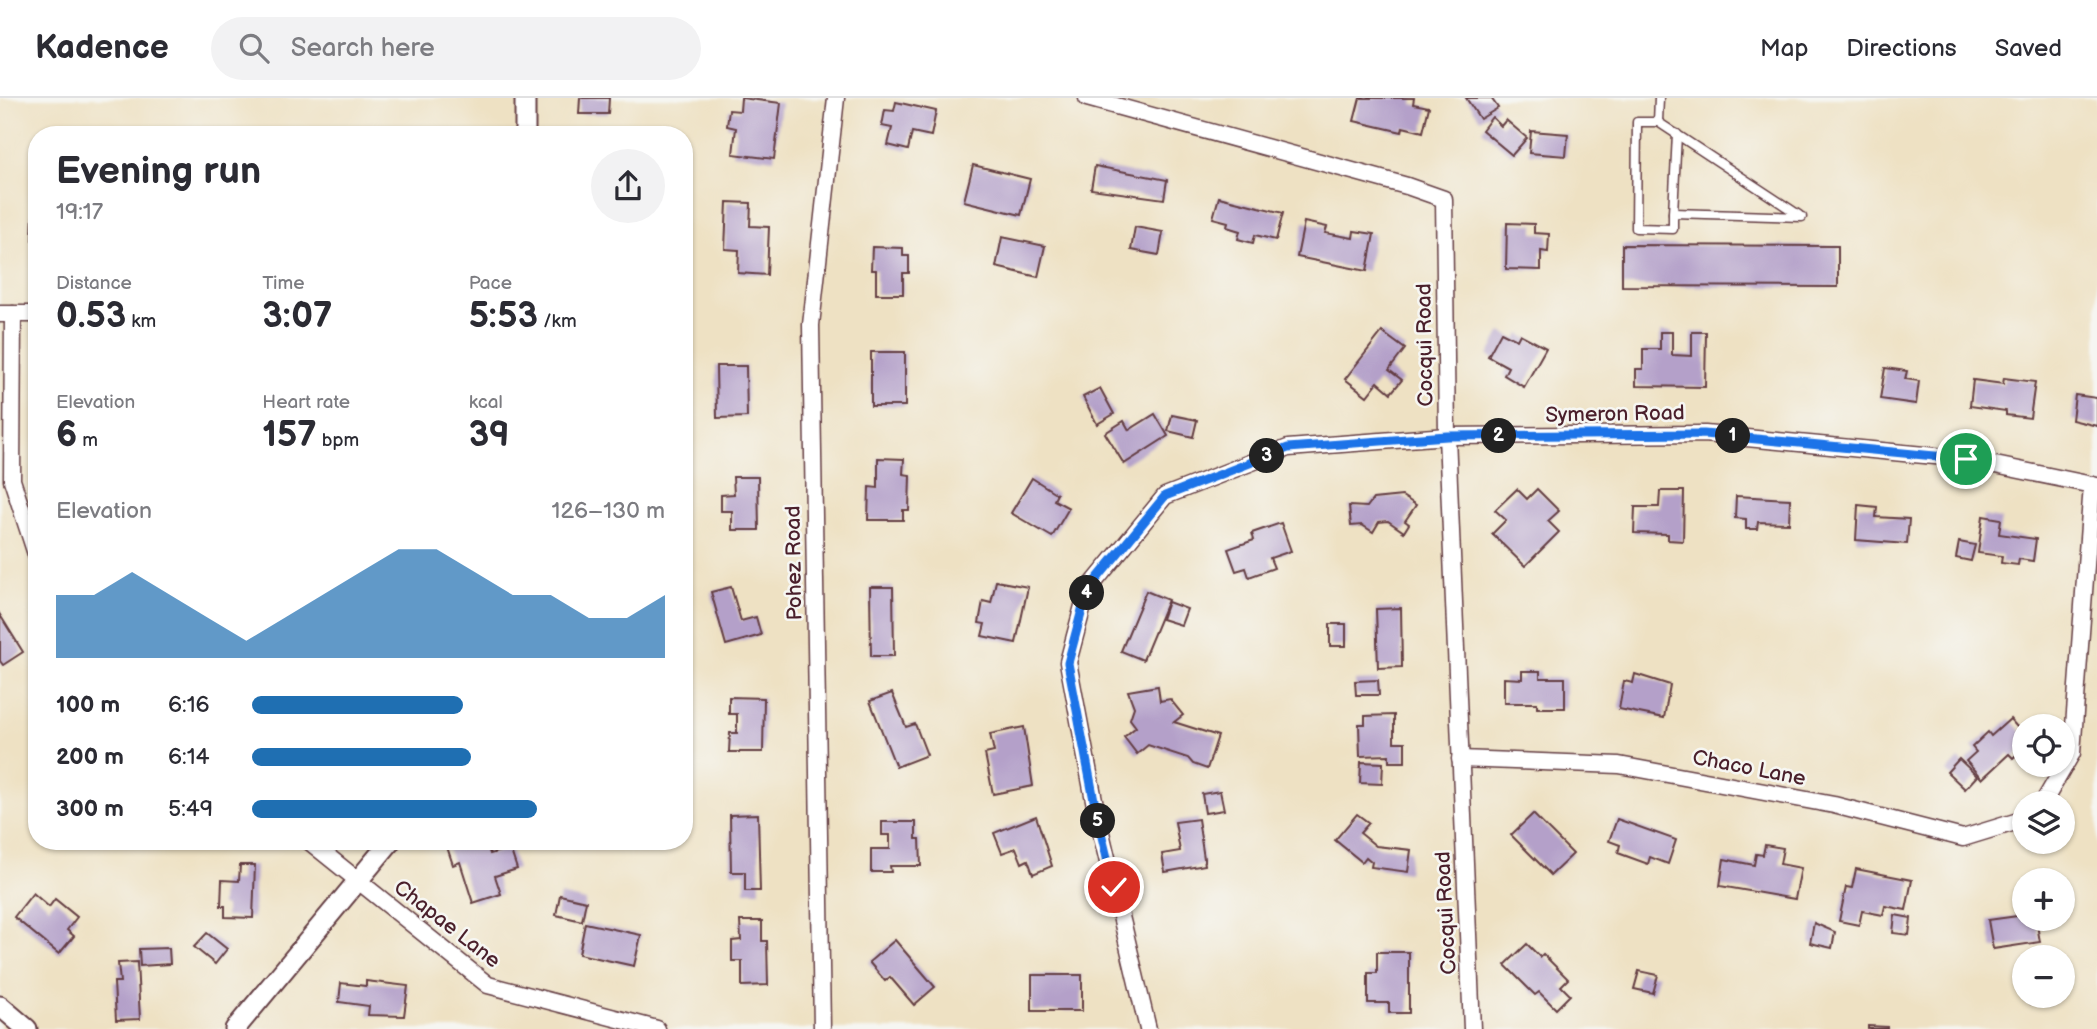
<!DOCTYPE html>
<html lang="en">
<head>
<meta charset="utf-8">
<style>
  body { margin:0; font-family:"Balsamiq Sans",sans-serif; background:#f2f2f3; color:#2b2b33; height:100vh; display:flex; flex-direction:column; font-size:26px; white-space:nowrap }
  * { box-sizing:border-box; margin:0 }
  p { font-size:23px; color:#7c7c81 }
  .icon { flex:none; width:38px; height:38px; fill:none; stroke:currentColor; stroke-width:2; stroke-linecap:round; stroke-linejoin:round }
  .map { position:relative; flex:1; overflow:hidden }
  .side { position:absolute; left:28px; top:28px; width:665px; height:724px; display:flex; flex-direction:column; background:#fff; border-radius:28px; box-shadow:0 2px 5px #0004 }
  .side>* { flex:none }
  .tools { position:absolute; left:2012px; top:616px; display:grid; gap:14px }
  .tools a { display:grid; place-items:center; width:63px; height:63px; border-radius:50%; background:#fff; box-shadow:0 2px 5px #0004; font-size:35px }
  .pin { position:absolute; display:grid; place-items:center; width:60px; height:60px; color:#fff; margin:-30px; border:4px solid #fff; border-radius:50%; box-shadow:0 2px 7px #0007 }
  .km { position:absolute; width:35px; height:35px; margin:-18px; border-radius:50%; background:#222; color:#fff; font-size:19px; line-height:35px; text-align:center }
  .round { display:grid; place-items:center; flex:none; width:74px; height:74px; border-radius:37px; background:#f2f2f3 }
  .head { display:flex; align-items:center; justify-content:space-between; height:119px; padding:0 28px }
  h1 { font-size:38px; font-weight:700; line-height:52px }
  .metrics { display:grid; grid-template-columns:repeat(3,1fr); gap:10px; height:119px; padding:7px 28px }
  .metrics div { display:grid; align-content:center }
  .metrics b { font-size:35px; font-weight:700 }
  .metrics small { font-size:19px; font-weight:400 }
  .metrics p { font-size:19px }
  .chart { height:196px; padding:14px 28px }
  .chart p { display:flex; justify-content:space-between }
  .chart svg { width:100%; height:126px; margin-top:7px; fill:#1f6fb2; opacity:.7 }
  ul { padding:0 28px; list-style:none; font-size:23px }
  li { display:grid; grid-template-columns:112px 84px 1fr; align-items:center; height:52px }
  li i { height:18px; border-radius:9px; background:#1f6fb2 }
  header { display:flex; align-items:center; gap:42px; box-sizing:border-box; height:98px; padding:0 35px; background:#fff; border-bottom:2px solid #e1e1e2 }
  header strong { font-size:33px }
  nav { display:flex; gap:38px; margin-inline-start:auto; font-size:24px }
  .search { width:490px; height:63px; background:#f2f2f3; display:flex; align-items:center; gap:18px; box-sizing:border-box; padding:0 24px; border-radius:38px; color:#7c7c81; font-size:26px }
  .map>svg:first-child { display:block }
</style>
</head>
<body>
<header>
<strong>Kadence</strong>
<div class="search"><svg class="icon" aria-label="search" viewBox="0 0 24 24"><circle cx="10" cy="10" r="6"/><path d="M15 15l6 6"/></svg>Search here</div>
<nav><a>Map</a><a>Directions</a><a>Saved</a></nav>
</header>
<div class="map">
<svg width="2097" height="931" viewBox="0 0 2097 931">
  <rect width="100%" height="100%" fill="#f6f6f2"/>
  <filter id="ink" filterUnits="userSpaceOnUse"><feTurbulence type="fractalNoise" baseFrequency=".0143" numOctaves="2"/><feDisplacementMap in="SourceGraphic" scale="14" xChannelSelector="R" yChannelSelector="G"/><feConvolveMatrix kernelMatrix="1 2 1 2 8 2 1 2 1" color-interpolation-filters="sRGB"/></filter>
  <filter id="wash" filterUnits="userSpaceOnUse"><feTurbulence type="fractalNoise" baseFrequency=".00686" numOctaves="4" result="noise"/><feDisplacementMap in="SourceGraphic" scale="28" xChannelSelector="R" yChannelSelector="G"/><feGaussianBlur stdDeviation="1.57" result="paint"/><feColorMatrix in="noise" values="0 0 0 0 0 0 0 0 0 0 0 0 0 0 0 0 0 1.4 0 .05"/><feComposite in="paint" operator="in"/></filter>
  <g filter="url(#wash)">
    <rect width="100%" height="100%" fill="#eee1c3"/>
    <g id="blocks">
      <g fill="#b4a0c9">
        <polygon points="580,0 609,0 608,16 579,16"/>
        <polygon points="741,0 781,5 774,61 733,56 736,30 727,28 729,12 740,13"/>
        <polygon points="1360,0 1414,0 1413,6 1429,9 1423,34 1403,29 1402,34 1354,23"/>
        <polygon points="1466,0 1491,0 1498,10 1480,21"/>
        <polygon points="896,4 936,13 931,38 912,34 908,52 888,47 892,30 882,28 885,12 894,13"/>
        <polygon points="1492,19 1501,28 1506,22 1527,40 1512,57 1482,32"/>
        <polygon points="1531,33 1568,36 1566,58 1529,55"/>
        <polygon points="973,67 1030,81 1021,117 964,103"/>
        <polygon points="1095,68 1167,82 1164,101 1091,91"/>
        <polygon points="1219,99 1283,115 1276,142 1255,137 1253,145 1238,141 1240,133 1227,129 1228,124 1213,120"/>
        <polygon points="727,104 751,105 750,128 769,129 767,177 738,175 739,152 725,151"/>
        <polygon points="33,117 37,117 37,143 32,142"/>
        <polygon points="1304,124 1327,129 1325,135 1353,140 1354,133 1374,136 1367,173 1297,159"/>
        <polygon points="1507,125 1534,126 1534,135 1549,136 1548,154 1541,153 1541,172 1506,171"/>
        <polygon points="1135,129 1163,134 1159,157 1131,152"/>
        <polygon points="1002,139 1045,148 1038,179 996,169"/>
        <polygon points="1622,147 1838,148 1838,189 1622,188"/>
        <polygon points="872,149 903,150 903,158 909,158 909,175 903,175 903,196 876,196 876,172 871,172"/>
        <polygon points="1382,234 1405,251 1389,272 1402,282 1391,295 1378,284 1367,298 1345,281"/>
        <polygon points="1501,234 1517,242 1520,236 1546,250 1524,289 1504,277 1508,269 1488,258"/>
        <polygon points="1660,234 1672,234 1672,257 1692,258 1692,234 1706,234 1705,289 1636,288 1636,271 1643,271 1643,251 1660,251"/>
        <rect x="871" y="254" width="34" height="54"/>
        <polygon points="716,268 746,268 747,319 717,320"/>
        <polygon points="1885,270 1907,273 1905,281 1919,283 1916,306 1880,301"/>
        <polygon points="2004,280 2035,284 2030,320 2006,317 2006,313 1970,308 1973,282 2003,286"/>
        <polygon points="1100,290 1114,316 1097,326 1083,299"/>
        <polygon points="2075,297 2097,300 2097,328 2072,322"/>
        <polygon points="1155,316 1168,338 1124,366 1105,335 1124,323 1129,332"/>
        <polygon points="1172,317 1197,322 1193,339 1168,333"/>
        <polygon points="878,360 904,361 903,376 910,377 909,412 903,412 903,422 868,422 869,389 878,390"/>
        <polygon points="733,379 758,379 759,432 732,432 732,413 721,413 721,397 734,396"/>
        <polygon points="1032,380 1057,396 1054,402 1069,410 1052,439 1011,415"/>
        <polygon points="1517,391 1527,401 1537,391 1559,413 1548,423 1559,434 1525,468 1492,436 1506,422 1495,412"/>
        <polygon points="1660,393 1684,393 1683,443 1668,442 1668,436 1634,435 1635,409 1659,409"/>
        <polygon points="1402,398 1416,407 1405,423 1409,426 1404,434 1388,423 1379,424 1373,434 1362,427 1351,428 1349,408 1367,409 1373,401"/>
        <polygon points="1736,398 1790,401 1789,425 1758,424 1757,431 1746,431 1746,421 1735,420"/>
        <polygon points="1858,407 1877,409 1876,419 1909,421 1907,446 1856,442"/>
        <polygon points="1983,418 2001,421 1999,436 2036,441 2033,463 2019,461 2018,467 2001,465 2002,458 1978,455"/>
        <polygon points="1281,425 1291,453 1270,460 1274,470 1249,479 1246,470 1236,473 1228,451 1254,442 1252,435"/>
        <polygon points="1959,444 1975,447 1971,463 1956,460"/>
        <polygon points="996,483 1028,489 1016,545 982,538 985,526 979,525 983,503 991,505"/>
        <polygon points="731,489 741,523 756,519 761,537 726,547 711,494"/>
        <polygon points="870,489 893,489 894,558 871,558"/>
        <polygon points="1146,493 1168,502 1143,562 1121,553"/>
        <polygon points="1168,504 1187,511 1181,527 1162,521"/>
        <polygon points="1401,510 1402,569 1378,570 1376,511"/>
        <polygon points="0,517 23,554 3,567 0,563"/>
        <rect x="1330" y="526" width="16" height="22"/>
        <polygon points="1522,573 1540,573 1540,580 1565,580 1565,610 1537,610 1537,605 1504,605 1504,580 1522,581"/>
        <polygon points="1635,576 1670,587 1664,620 1619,611 1624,583 1633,585"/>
        <polygon points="1378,582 1379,597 1356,597 1355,583"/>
        <polygon points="1158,588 1160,603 1170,601 1183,617 1174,624 1218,638 1207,671 1193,666 1188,660 1148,647 1137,656 1124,639 1136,629 1130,621 1134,609 1128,593"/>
        <polygon points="892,595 906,629 915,626 927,657 896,669 870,603"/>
        <polygon points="729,599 764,600 763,654 729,654 730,635 737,635 737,616 729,616"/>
        <polygon points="1394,617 1394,644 1405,644 1405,664 1389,664 1389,657 1360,658 1359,626 1365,626 1365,618"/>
        <polygon points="2010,621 2025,638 2025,649 2013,660 2009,656 1982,681 1966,663 1976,654 1972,649 1988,634 1991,638"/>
        <polygon points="1024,629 1033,688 993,696 985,656 994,654 990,636"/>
        <polygon points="1959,661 1977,678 1965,691 1947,674"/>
        <polygon points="1361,664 1383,665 1382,686 1360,685"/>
        <polygon points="1220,693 1224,712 1205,715 1202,696"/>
        <polygon points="758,716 760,793 745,793 745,774 731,774 730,717"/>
        <polygon points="1357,716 1369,725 1360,735 1376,748 1411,752 1408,774 1371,769 1372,764 1366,759 1362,764 1335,742"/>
        <polygon points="1533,716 1573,756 1551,777 1511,737"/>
        <polygon points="1036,718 1052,768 1033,776 1028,762 1022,765 1016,750 1002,755 994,735"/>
        <polygon points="1198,721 1205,767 1165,774 1162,756 1180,753 1175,724"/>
        <polygon points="1617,721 1676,742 1668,766 1650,759 1648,766 1618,755 1620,747 1609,743"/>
        <polygon points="882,724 916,724 916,741 920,741 921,768 890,768 891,774 871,774 871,751 890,751 890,737 882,737"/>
        <polygon points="452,744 486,744 490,756 510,750 517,771 495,778 501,796 473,805 460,764 453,767 446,746"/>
        <polygon points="1765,747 1783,750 1780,766 1801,770 1795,801 1720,788 1724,761 1754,767 1756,756 1763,757"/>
        <polygon points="240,767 255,767 253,820 225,819 225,808 221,808 222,782 239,783"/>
        <polygon points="1856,771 1912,782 1906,812 1885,808 1883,817 1862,813 1859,827 1839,823 1846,789 1852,790"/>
        <polygon points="33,795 49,809 55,801 77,819 67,832 74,838 59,856 14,819"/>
        <polygon points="560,797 586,803 582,823 556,817"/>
        <polygon points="1895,817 1911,820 1909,837 1893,835"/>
        <polygon points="2025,817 2025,821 2036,821 2040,844 1993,851 1988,822"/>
        <polygon points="740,823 762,823 762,843 767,843 768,887 742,888 742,863 732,863 732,843 741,842"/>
        <polygon points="585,825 641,837 634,868 579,856"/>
        <polygon points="1814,825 1835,834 1832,850 1810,845"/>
        <polygon points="207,835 227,851 215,866 194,849"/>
        <polygon points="895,842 935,889 914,907 890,879 885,883 869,864"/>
        <polygon points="1527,846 1540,859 1543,856 1568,881 1561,888 1570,897 1556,911 1539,894 1535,897 1505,867"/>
        <polygon points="169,850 170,866 140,868 139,851"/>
        <polygon points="1377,854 1409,854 1409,915 1389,915 1389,905 1368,905 1368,875 1377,875"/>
        <polygon points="137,864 140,921 116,922 114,884 120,884 118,865"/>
        <polygon points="1639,873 1658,877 1653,895 1634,891"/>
        <rect x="1032" y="877" width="50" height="36"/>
        <polygon points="366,883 408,888 404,918 368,917 369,908 339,904 341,885 366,888"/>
        <rect x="2031" y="898" width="19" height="8"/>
        <polygon points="1868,928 1887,929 1887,931 1868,931"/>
      </g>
    </g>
  </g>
  <g filter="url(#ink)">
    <use href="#blocks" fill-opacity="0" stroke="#633c42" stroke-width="2"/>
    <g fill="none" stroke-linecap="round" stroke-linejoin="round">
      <defs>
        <g id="service">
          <polyline points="1659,0 1658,24 1637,24 1636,130 1673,131 1673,115 1802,119"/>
          <polyline points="1658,24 1799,117"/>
          <polyline points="1673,115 1677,36"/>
        </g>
        <g id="minor">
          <polyline points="1087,0 1407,88 1444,101 1447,338 1472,931"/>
          <polyline points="0,216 37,216"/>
          <polyline points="13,216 12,382 37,459"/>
          <polyline points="1460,661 1619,667 1834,707 1963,740 2025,721"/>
          <polyline points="2043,705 2072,655 2092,387"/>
          <polyline points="310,744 488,887 657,931"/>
          <polyline points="822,931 811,227 836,0"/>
          <polyline points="1148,931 1097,718 1068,564 1087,493 1165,398 1288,350 1447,338 1705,336 1966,361 2097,388"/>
        </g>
        <g id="tertiary">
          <polyline points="525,0 525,37"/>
          <polyline points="0,908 27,931"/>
          <polyline points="235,931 390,744"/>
        </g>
      </defs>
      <use href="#service" stroke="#633c42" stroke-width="11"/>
      <use href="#minor" stroke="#633c42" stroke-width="19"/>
      <use href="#tertiary" stroke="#633c42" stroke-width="23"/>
      <use href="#service" stroke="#fff" stroke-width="8"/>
      <use href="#minor" stroke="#fff" stroke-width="16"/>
      <use href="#tertiary" stroke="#fff" stroke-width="19"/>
    </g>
  </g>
  <g fill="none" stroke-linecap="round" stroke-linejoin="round" filter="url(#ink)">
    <defs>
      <polyline id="route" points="1114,789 1097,718 1068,565 1087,493 1165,398 1288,350 1447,338 1704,336 1966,361"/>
    </defs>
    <use href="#route" stroke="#fff" stroke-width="14"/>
    <use href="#route" stroke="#1a73e8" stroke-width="9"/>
  </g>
  <g text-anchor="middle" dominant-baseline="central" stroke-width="5" stroke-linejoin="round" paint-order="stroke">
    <g font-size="21" fill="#4a1f2b" stroke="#f6f6f2">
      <text transform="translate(1425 247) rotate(-91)">Cocqui Road</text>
      <text transform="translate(1615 316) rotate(-1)">Symeron Road</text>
      <text transform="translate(794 465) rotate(-91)">Pohez Road</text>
      <text transform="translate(1749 670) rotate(11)">Chaco Lane</text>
      <text transform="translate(1446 815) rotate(-93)">Cocqui Road</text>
      <text transform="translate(447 826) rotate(38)">Chapae Lane</text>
    </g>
  </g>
</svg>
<div class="tools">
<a><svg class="icon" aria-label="locate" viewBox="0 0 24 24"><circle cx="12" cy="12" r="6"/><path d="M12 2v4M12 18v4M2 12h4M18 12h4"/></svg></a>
<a><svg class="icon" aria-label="layers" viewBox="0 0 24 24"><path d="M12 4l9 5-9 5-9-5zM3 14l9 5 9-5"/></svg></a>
<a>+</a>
<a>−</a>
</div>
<div class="pin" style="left:1966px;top:361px;background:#1e9e55"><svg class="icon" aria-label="arrive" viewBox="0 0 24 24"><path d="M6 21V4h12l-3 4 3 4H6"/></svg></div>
<div class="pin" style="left:1114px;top:789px;background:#d93025"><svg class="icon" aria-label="check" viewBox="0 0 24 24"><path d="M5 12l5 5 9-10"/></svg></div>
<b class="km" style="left:1733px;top:338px">1</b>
<b class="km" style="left:1499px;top:338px">2</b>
<b class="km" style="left:1267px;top:358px">3</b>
<b class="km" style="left:1087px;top:495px">4</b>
<b class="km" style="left:1098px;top:723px">5</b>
<section class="side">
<div class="head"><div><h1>Evening run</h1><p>19:17</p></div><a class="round"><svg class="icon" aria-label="share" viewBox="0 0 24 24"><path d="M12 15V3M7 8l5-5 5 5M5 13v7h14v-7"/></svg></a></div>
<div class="metrics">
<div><p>Distance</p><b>0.53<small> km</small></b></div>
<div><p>Time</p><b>3:07</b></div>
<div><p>Pace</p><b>5:53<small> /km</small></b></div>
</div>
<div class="metrics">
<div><p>Elevation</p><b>6<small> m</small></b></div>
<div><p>Heart rate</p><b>157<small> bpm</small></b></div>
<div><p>kcal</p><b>39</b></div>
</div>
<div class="chart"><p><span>Elevation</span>126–130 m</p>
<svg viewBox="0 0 160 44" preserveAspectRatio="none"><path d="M0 44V22L10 22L20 14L30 22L40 30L50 38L60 30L70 22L80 14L90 6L100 6L110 14L120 22L130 22L140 30L150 30L160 22V44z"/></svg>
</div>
<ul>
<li><b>100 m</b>6:16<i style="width:51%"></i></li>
<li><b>200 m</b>6:14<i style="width:53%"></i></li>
<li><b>300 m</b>5:49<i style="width:69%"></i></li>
</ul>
</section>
</div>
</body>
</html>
